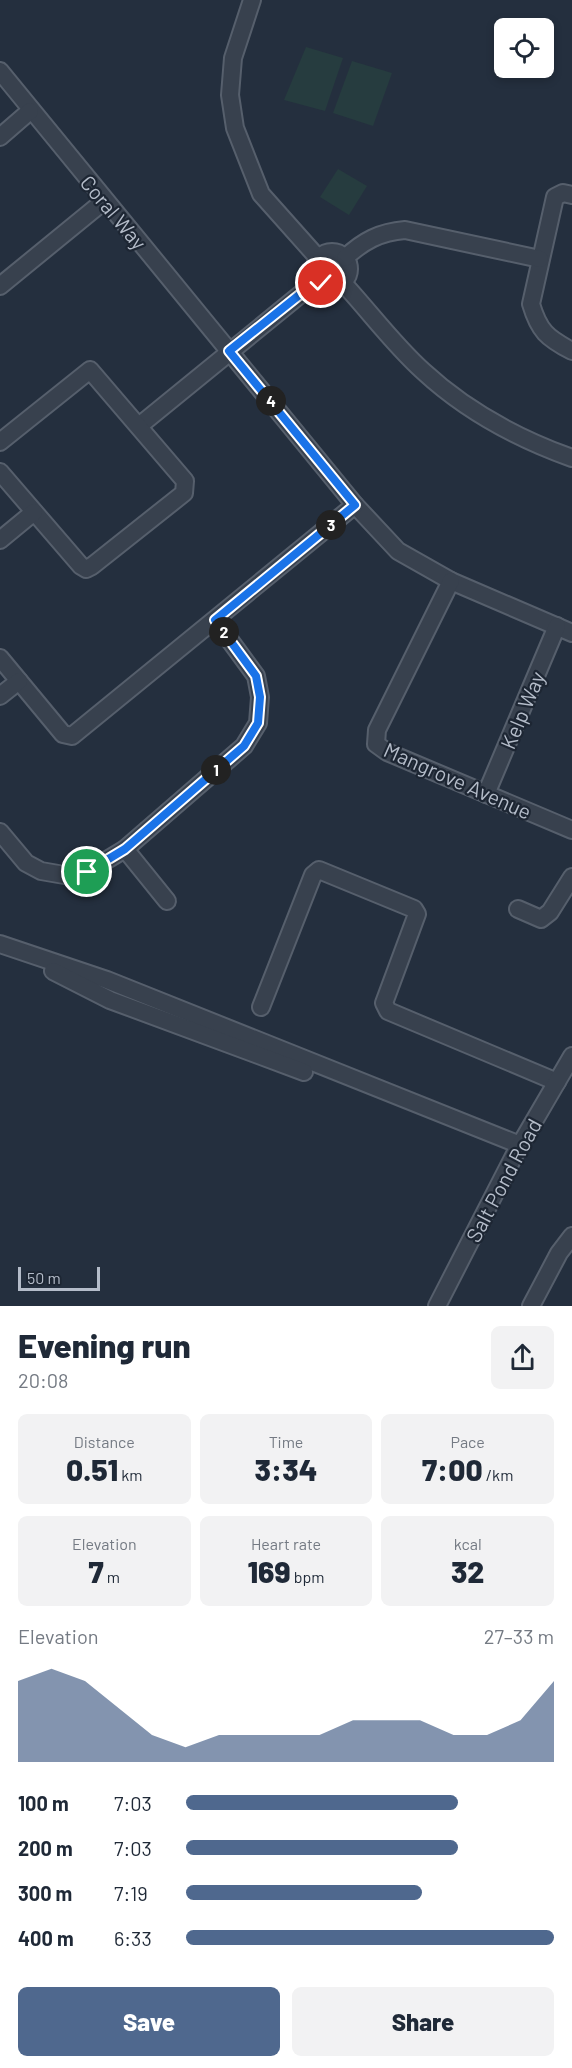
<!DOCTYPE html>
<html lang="en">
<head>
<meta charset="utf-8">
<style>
  body { margin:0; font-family:Barlow,sans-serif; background:#f2f2f3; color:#1f2937; height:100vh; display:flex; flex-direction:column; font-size:22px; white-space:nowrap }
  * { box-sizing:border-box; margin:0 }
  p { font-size:20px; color:#747a83 }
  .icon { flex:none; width:33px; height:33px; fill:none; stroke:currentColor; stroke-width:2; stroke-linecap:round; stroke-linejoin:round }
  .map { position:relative; height:1306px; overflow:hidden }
  .details { display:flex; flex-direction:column; background:#fff; flex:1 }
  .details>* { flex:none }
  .fabs { position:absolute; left:494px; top:18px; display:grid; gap:12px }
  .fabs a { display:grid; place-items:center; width:60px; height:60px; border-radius:9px; background:#fff; box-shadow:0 3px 9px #0003; font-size:30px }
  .scale { position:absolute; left:18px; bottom:15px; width:82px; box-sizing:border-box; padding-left:6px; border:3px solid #b4bcc9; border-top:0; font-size:16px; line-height:21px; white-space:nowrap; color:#b4bcc9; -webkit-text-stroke:4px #1d2633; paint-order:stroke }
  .pin { position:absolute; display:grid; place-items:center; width:51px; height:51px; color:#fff; margin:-26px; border:3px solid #fff; border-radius:50%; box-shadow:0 2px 6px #0007 }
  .km { position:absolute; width:30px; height:30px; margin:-15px; border-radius:50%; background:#222; color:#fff; font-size:16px; line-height:30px; text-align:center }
  .round { display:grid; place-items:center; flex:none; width:63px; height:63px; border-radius:9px; background:#f2f2f3 }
  .head { display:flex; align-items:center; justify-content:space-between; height:102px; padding:0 18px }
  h1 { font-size:33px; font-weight:800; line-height:45px }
  .stats { display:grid; grid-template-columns:repeat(3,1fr); gap:9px; height:102px; padding:6px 18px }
  .stats div { display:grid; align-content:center; border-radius:9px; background:#f2f2f3; text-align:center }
  .stats b { font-size:30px; font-weight:800 }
  .stats small { font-size:16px; font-weight:400 }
  .stats p { font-size:16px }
  .chart { height:168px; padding:12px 18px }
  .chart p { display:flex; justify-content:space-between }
  .chart svg { width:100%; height:108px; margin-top:6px; fill:#4f688e; opacity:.7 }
  .cta { display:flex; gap:12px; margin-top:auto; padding:12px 18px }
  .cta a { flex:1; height:69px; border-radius:9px; background:#4f688e; color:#fff; font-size:24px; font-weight:800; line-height:69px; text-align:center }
  .cta a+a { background:#f2f2f3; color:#1f2937 }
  ul { padding:0 18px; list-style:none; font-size:20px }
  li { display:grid; grid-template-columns:96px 72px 1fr; align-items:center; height:45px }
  li i { height:15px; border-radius:8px; background:#4f688e }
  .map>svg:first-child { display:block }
</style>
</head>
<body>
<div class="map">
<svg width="572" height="1306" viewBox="0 0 572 1306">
  <rect width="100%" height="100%" fill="#242f3e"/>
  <g fill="#263c3f">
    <polygon points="306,47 343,58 325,111 284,100"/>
    <polygon points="352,61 392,73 373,126 333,113"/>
    <polygon points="338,169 367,186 349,215 320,197"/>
  </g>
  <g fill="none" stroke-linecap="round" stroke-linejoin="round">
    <defs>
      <g id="minor">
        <polyline points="252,0 233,58 230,95 235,128 261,194 318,258"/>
        <polyline points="0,71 355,505 398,551 451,581 572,633"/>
        <polyline points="0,137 30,111"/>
        <path d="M572,195l-9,-2 -8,4 -24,107c8,27 16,34 41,47"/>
        <circle cx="332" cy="269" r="17"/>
        <path d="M345,258c18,-17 35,-26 60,-28l135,29"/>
        <path d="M343,283c26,28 51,62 80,88 42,39 96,68 149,87"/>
        <polyline points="0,286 104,201"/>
        <polyline points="139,426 318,280"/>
        <polyline points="0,442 90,370 185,481 184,493 92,566 86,569 81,566 0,472"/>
        <polyline points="0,540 34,512"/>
        <polyline points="451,581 377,730 376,744 387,752 572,830"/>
        <polyline points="0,658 63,734 72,736 355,505"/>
        <polyline points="0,696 19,681"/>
        <polyline points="486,794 557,626"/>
        <polyline points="0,832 26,863 41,871 70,876 87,872 125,849 244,746 258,723 260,697 256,676 215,620"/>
        <polyline points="125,849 167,901"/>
        <polyline points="518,909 541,919 550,912 572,877"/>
        <polyline points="0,944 107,980 520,1145"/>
        <polyline points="53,971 110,1000 304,1072"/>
        <polyline points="261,1007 313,875 319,870 414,909 417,914 384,1003 388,1011 557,1082"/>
        <polyline points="437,1306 516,1152 572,1056"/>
        <polyline points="531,1306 559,1253 572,1236"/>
      </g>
    </defs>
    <use href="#minor" stroke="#565f6c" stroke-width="20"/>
    <use href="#minor" stroke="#38414e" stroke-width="16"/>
  </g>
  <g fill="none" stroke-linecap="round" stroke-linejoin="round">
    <defs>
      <polyline id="route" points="87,872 125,849 244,746 258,723 260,697 256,676 215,620 355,505 229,351 318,280 321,283"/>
    </defs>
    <use href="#route" stroke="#fff" stroke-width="12"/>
    <use href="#route" stroke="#1a73e8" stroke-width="8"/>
  </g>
  <g text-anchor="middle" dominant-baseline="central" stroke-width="4.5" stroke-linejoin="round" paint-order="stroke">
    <g font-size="21" fill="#b4bcc9" stroke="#1d2633">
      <text transform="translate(114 212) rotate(50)">Coral Way</text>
      <text transform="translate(522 710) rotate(-67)">Kelp Way</text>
      <text transform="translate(458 780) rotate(24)">Mangrove Avenue</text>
      <text transform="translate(503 1180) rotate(-62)">Salt Pond Road</text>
    </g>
  </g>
</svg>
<div class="fabs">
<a><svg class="icon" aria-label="locate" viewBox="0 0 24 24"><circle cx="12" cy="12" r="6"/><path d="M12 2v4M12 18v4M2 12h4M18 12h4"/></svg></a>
</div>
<div class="scale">50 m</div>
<div class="pin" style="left:87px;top:872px;background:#1e9e55"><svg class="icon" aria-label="arrive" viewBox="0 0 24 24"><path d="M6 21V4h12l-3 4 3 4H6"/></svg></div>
<div class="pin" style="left:321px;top:283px;background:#d93025"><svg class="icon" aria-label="check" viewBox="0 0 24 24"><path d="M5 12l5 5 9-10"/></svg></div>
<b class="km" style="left:216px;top:770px">1</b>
<b class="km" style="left:224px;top:632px">2</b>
<b class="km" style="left:331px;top:525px">3</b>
<b class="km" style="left:271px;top:401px">4</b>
</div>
<section class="details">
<div class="head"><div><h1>Evening run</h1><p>20:08</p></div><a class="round"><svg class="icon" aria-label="share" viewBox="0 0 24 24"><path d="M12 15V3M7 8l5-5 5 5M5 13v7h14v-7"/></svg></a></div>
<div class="stats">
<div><p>Distance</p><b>0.51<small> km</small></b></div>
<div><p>Time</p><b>3:34</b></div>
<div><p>Pace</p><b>7:00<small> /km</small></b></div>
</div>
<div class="stats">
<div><p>Elevation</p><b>7<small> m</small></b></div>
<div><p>Heart rate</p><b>169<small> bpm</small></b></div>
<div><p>kcal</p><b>32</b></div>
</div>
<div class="chart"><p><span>Elevation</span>27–33 m</p>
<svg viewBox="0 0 160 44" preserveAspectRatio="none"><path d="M0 44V11L10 6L20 11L30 22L40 33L50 38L60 33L70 33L80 33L90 33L100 27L110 27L120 27L130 33L140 33L150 27L160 11V44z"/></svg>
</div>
<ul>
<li><b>100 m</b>7:03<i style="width:74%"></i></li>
<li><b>200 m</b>7:03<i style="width:74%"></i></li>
<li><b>300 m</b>7:19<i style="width:64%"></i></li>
<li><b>400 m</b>6:33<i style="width:100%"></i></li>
</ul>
<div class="cta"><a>Save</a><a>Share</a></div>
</section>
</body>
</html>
